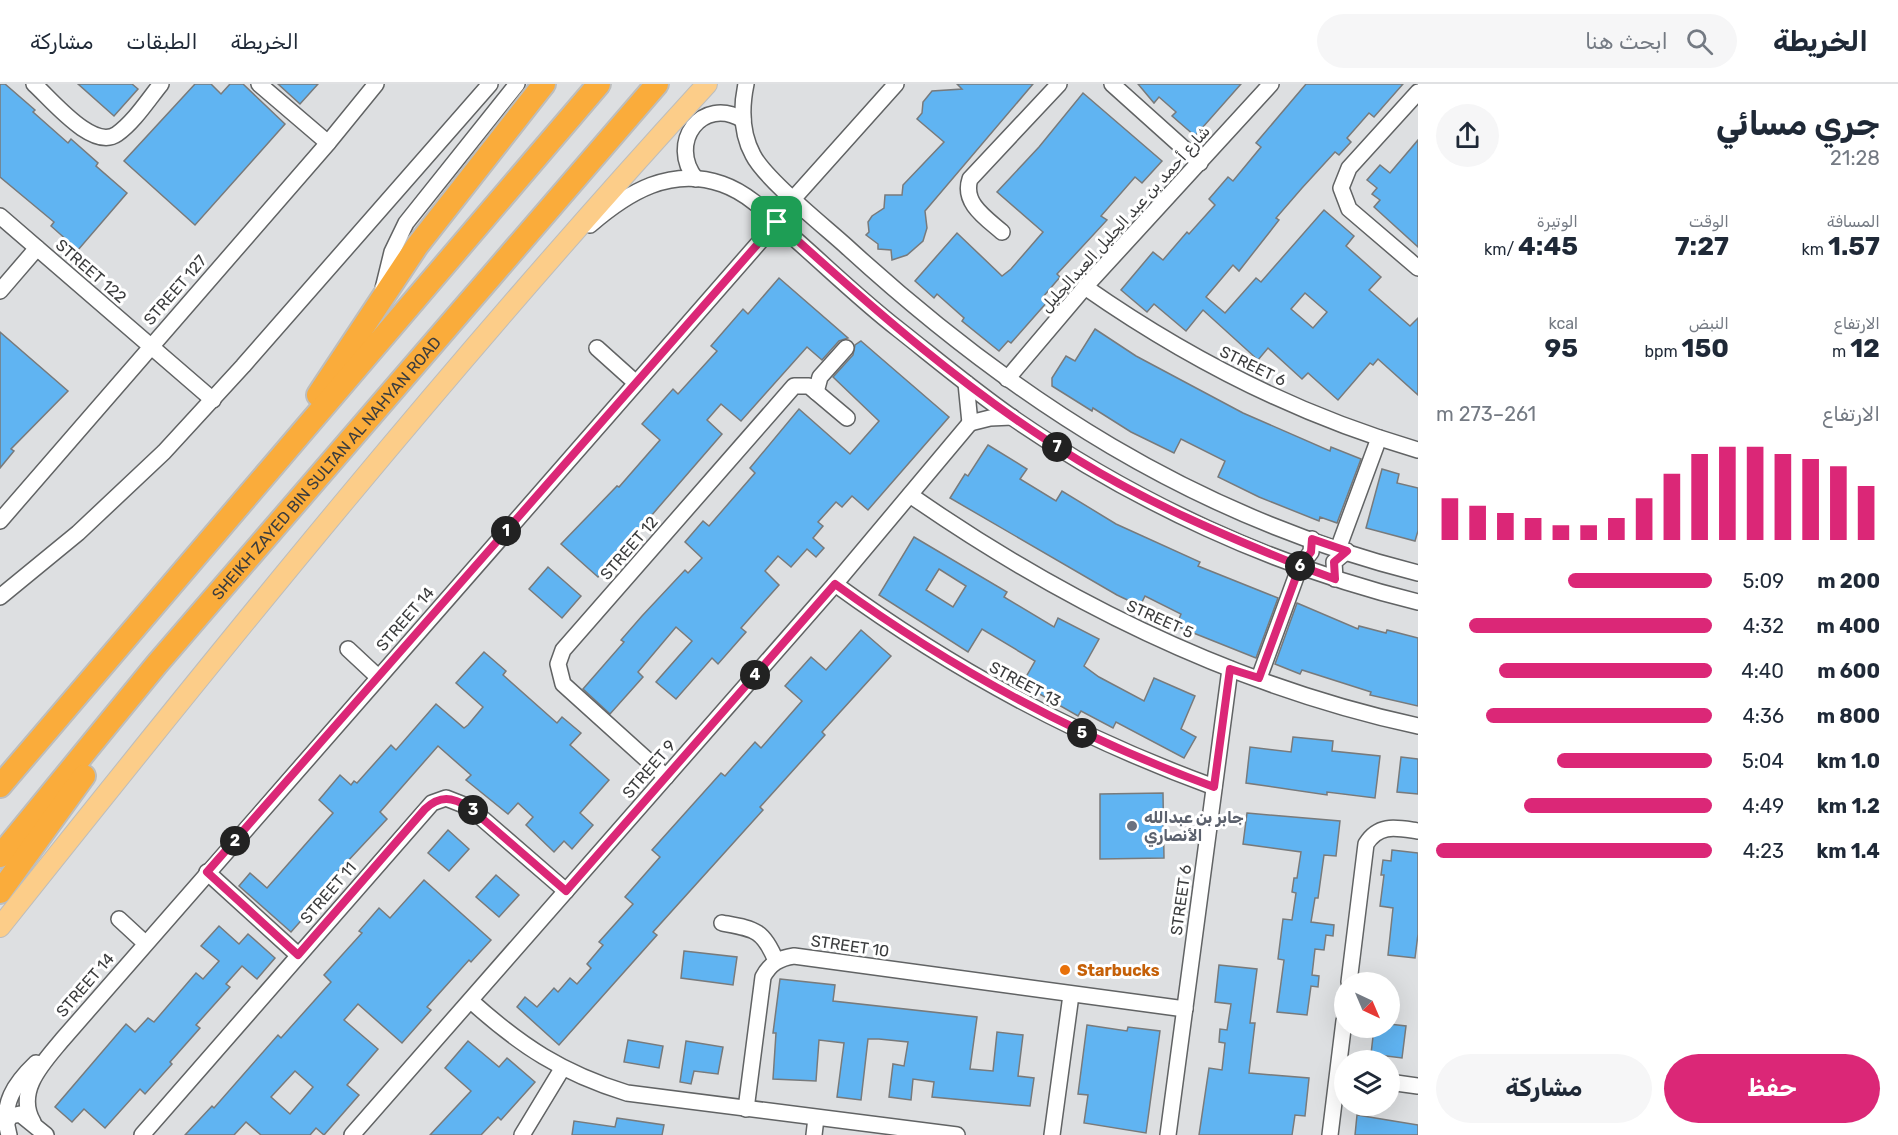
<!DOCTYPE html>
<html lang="ar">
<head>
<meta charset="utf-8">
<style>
  body { margin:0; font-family:Rubik,"Noto Sans Arabic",sans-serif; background:#f6f6f7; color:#1f2937; direction:rtl; height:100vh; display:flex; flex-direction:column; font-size:22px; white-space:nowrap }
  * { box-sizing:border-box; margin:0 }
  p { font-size:20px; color:#747a83 }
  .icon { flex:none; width:33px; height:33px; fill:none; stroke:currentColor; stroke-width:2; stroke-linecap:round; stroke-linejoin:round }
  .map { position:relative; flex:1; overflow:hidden; direction:ltr }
  .side { display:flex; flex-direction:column; background:#fff; width:480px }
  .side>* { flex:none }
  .needle { width:39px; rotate:136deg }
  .buttons { position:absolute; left:1334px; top:888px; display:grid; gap:12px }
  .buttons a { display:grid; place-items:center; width:66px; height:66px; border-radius:50%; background:#fff; box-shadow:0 6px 24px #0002; font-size:30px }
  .pin { position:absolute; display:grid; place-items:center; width:51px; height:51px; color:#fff; margin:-26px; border-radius:12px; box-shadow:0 3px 9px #0006 }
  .km { position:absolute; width:30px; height:30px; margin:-15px; border-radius:50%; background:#222; color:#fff; font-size:16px; line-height:30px; text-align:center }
  .round { display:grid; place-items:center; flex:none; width:63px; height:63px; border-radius:32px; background:#f6f6f7 }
  .summary { display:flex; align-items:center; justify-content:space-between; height:102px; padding:0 18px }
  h1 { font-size:33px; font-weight:700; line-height:45px }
  .metrics { display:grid; grid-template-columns:repeat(3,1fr); gap:9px; height:102px; padding:6px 18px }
  .metrics div { display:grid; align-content:center }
  .metrics b { font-size:26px; font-weight:700 }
  .metrics small { font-size:16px; font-weight:400 }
  .metrics p { font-size:16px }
  .chart { height:168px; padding:12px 18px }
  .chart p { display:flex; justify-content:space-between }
  .chart svg { width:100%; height:108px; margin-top:6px; stroke:#db2777; stroke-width:6 }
  .button { display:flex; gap:12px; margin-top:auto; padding:12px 18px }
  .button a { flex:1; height:69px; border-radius:36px; background:#db2777; color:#fff; font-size:24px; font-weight:700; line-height:69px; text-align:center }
  .button a+a { background:#f6f6f7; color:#1f2937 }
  ul { padding:0 18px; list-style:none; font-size:20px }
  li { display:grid; grid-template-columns:96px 72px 1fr; align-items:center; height:45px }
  li i { height:15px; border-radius:8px; background:#db2777 }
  header { display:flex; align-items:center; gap:36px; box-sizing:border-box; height:84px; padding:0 30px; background:#fff; border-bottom:2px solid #e0e1e3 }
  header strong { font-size:28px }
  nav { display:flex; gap:33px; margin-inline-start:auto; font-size:21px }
  .search { width:420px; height:54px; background:#f6f6f7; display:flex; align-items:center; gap:15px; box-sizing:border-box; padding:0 21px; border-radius:33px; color:#747a83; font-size:22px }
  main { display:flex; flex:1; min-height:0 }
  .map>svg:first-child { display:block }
</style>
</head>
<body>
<header>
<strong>الخريطة</strong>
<div class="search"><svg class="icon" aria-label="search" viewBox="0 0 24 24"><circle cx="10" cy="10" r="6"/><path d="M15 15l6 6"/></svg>ابحث هنا</div>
<nav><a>الخريطة</a><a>الطبقات</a><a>مشاركة</a></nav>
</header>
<main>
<section class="side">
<div class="summary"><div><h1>جري مسائي</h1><p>21:28</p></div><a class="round"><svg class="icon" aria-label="share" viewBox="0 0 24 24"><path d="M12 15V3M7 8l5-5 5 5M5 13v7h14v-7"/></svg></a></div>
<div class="metrics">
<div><p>المسافة</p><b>1.57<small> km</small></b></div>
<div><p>الوقت</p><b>7:27</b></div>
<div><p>الوتيرة</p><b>4:45<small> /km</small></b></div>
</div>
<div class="metrics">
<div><p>الارتفاع</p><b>12<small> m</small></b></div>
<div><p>النبض</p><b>150<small> bpm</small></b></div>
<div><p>kcal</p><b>95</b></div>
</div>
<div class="chart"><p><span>الارتفاع</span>261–273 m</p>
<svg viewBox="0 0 160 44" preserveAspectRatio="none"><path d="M5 44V27M15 44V30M25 44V33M35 44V35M45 44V38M55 44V38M65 44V35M75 44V27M85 44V17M95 44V9M105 44V6M115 44V6M125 44V9M135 44V11M145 44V14M155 44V22"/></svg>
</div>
<ul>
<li><b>200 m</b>5:09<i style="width:52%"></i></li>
<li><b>400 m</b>4:32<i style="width:88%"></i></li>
<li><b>600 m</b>4:40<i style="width:77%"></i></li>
<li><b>800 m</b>4:36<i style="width:82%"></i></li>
<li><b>1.0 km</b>5:04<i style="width:56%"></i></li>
<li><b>1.2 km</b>4:49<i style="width:68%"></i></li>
<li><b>1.4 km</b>4:23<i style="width:100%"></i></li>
</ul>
<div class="button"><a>حفظ</a><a>مشاركة</a></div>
</section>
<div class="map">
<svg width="1418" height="1051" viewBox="0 0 1418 1051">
  <rect width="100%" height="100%" fill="#dddfe1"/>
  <g fill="#60b4f2" stroke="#787a7b" stroke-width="1.5" fill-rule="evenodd">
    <polygon points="0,0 5,0 35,26 33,28 68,59 71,55 98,79 96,82 127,109 78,166 51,142 54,138 0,93"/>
    <polygon points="78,0 132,0 138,5 114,32"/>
    <polygon points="195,0 211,0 221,10 230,0 243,0 285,40 195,141 124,77"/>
    <polygon points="278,0 318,0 300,20"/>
    <polygon points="957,0 1033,0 925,127 927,144 923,157 907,171 892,176 891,166 878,165 878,160 866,151 869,148 868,138 872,132 884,124 885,111 902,111 903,101 944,58 917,35 922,29 923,18 932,7 962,5"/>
    <polygon points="1138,0 1241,0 1195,52 1172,32 1176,28 1159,13 1154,19"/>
    <path d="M1306,0h97l-29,33 -5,-4 -22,25 4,4 -12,13 -4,-3 -33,36 -26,30 3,2 -40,51 -6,-6 -27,32 19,16 31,-35 5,4 63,-72 30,26 -8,10 35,31 -12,13 41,36 8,-8v77l-40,-36 -5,6 -3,-2 -32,37 -30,-27 -6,6 -34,-31 -10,12 -55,-50 -17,21 -32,-27 -7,8 -26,-22 32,-38 10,8 24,-28 2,2 26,-29 -6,-6 19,-22 5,4 28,-34 -5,-4zM1305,209l22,19 -14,16 -22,-19z"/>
    <polygon points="1083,9 1162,77 1142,99 1135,93 1101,132 1107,136 1057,190 1060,193 1043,213 1048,217 1011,259 1008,257 999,267 962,237 964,234 937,210 934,214 915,197 957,149 1002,192 1011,185 1043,148 997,108 1039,63"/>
    <polygon points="1418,56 1418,163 1374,123 1380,116 1372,110 1377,104 1367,96 1380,81 1390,89"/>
    <polygon points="779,194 848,254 839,257 822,276 807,263 741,337 721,320 707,336 722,350 651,432 653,433 598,493 561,460 617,402 619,403 660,356 642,340 673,305 678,310 717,267 711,262 743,225 748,230"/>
    <polygon points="1095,245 1136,272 1243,329 1330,367 1331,363 1361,375 1337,439 1320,433 1319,437 1259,413 1218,393 1225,377 1181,355 1174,369 1131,348 1093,324 1092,327 1052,302 1052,294 1066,272 1075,277"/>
    <polygon points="0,248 68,307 11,365 14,367 0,384"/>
    <polygon points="861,257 949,333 868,426 852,412 842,423 836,418 818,438 823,442 813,454 824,464 816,473 807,465 791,483 778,472 765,487 779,501 741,544 746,548 718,580 712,574 676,615 656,598 692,557 676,543 638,588 643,593 610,630 583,605 624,558 621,556 642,532 685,486 688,489 702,474 685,458 703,437 709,442 755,389 750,384 799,325 850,370 879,337 833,293 853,271 855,261"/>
    <polygon points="988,361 1027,385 1020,395 1056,417 1062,407 1116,440 1200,478 1198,482 1278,514 1256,574 1176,542 1181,530 1145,512 1140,522 1117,511 950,414 965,390 968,392"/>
    <polygon points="1382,385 1399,390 1397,399 1418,404 1418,447 1415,457 1366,444"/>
    <path d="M914,453l93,55 -3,5 50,30 4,-9 41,21 -15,27 15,11 45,24 10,-23 41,18 -14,33 15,8 -12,21 -68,-36 -3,6 -32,-17 -3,5 -56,-32 13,-23 -53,-32 -14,23 -89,-57zM939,485l27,17 -13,21 -27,-17z"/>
    <polygon points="548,483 581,512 562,534 529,505"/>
    <polygon points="1297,519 1358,545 1359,542 1386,549 1387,546 1418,554 1418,622 1370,611 1371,608 1302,586 1300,590 1275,580"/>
    <polygon points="861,546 891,572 822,648 825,651 760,723 763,726 653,848 657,851 559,961 517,923 525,913 537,923 554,904 558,908 570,894 577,900 591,884 587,880 603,861 599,858 633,820 625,813 660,773 652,766 721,689 725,692 755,658 761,664 802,617 785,602 811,573 826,586"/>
    <polygon points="484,568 506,587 503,591 557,639 562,633 581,649 570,661 609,696 580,729 593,741 572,765 564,757 554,768 526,741 533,733 518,719 508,730 466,696 471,691 438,662 380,728 387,735 318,809 322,813 291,848 239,802 250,789 267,804 333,729 319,716 340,691 351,701 354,697 357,699 391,661 396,666 436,620 464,644 468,641 483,623 456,599"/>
    <polygon points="1293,653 1333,657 1332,667 1380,672 1375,714 1327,708 1327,711 1246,699 1250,663 1291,668"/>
    <polygon points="1401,673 1418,675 1418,710 1397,708"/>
    <polygon points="1163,709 1164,774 1100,775 1100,710"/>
    <polygon points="1247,729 1340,737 1336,772 1324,771 1318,814 1315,814 1311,838 1334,841 1333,852 1326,851 1324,866 1315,865 1312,891 1319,892 1318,903 1311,902 1307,931 1277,928 1284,876 1278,875 1283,835 1292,836 1296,809 1292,808 1294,794 1297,794 1301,768 1243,760"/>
    <polygon points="448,746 469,765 449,787 428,769"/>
    <polygon points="1392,766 1418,769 1418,850 1415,874 1388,871 1393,824 1380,822 1384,791 1381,791 1383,776 1391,777"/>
    <polygon points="496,791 519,811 499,833 476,813"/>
    <path d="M424,796l67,60 -20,22 -2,-2 -42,47 4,3 -29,33 -44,-39 -14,16 34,29 -31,36 12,10 -35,40 -8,-7 -6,7h-49l-15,-13 -12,13h-49l27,-29 2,2 64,-73 3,3 50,-56 -7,-7 38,-42 -3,-2 20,-23 11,10zM295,987l18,16 -23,27 -19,-17z"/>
    <polygon points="219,842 239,860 248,850 275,874 257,895 242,882 226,900 230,903 196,941 200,944 170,978 172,980 145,1010 140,1005 105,1044 84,1025 72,1038 55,1023 126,940 135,948 148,934 154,938 196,889 203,895 219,877 201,862"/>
    <polygon points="684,867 737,873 733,901 681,894"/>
    <polygon points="1219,881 1257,885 1250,939 1255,939 1249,989 1309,994 1305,1032 1295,1031 1292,1051 1199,1051 1209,984 1222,986 1225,959 1219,958 1220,945 1227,946 1231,920 1215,918"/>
    <polygon points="780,895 835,901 833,917 977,933 970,985 993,987 997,948 1023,951 1018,992 1034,994 1030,1022 932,1013 934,998 913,995 911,1016 889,1013 893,980 904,982 908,958 879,955 868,955 861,1016 837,1013 844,959 819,956 816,997 773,995 776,949 773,949"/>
    <polygon points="1389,940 1406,942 1402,974 1371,970 1374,944 1389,944"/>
    <polygon points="1087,941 1127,947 1128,943 1160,947 1146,1049 1084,1039 1088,1011 1078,1010"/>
    <polygon points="628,956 663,962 659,984 624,978"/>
    <polygon points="468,957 499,983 507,974 535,998 501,1036 498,1033 481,1051 430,1051 471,1007 445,984"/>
    <polygon points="686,957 723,963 718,990 694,987 691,1000 680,998"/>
    <polygon points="1357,1031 1418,1041 1418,1051 1355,1051"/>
    <polygon points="617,1034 664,1041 662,1051 572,1051 574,1037 615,1043"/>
  </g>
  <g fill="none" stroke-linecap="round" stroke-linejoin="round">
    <defs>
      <g id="minor">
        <path d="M34,0c18,16 59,67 83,50 17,-12 31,-34 44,-50"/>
        <polyline points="259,0 328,59"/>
        <path d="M746,0c-5,24 -5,49 7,71 12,24 71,71 93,91 168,154 349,271 572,327"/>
        <polyline points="1112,0 1200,79"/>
        <polyline points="1418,8 1349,84 1341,104 1349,125 1418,184"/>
        <path d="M696,95c-29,-36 6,-84 47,-59"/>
        <polyline points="794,114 896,0"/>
        <polyline points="0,132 213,316"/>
        <path d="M590,141c38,-33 81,-59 132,-41 29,10 51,35 73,55 34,30 67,62 103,90 38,30 75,61 115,89 122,84 261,149 405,184"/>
        <path d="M1002,148c-16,-14 -40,-29 -32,-53l89,-95"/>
        <path d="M1085,203c103,72 212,128 333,163"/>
        <polyline points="0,207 37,164"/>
        <polyline points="382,209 392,168 406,139 517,0"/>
        <polyline points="597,264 636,299"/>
        <polyline points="1007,295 1085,203 1271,0"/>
        <polyline points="966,299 970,339"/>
        <polyline points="816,308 820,293 846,264"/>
        <polyline points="970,339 990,334 1012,333"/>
        <path d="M910,411c154,107 324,191 508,231"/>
        <polyline points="0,437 328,59 376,0"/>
        <polyline points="1338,465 1379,354"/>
        <polyline points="1335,495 1334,478 1347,467"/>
        <path d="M835,500c118,86 242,153 379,203"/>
        <polyline points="0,513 78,449 164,368 243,282 490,0"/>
        <polyline points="348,565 378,593"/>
        <polyline points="1259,594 1300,482 1311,468 1312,455"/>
        <polyline points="666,693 563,600 558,580 563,566 794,302 809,302 847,334"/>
        <polyline points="207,788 298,871"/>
        <polyline points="119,835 145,859"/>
        <path d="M722,839c32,6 41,6 54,38"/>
        <path d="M1349,898l17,-138c13,-21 31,-16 52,-13"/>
        <path d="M471,917c50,45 91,72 156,92l330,42"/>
        <polyline points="1389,998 1418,1002"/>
        <path d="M746,1025l17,-132c7,-13 16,-19 31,-21l391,53"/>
        <path d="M33,1038c-18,-31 10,-59 29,-82l715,-818"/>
        <polyline points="5,1040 11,1032 20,1030 46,1051"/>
        <path d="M9,1051c-9,-31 6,-52 27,-72"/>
        <polyline points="142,1051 432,719 446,714 469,723 566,807"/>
        <polyline points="352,1051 835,500 970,339"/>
        <polyline points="522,1051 562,985"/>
        <polyline points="814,1051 816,1034"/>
        <polyline points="1052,1051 1071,911"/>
        <polyline points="1168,1051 1230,585"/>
        <polyline points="1330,1051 1344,937"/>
      </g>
      <path id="major" d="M0,843c228,-287 459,-572 707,-843"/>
      <g id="highway">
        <polyline points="318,311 417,162 544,0"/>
        <polyline points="0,702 599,0"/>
        <path id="s1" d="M0,772l157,-192 500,-580"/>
        <polyline points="0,808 84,692"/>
      </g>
    </defs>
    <use href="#minor" stroke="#616364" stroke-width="18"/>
    <use href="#major" stroke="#bcbdbd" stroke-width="22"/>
    <use href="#highway" stroke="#bcbdbd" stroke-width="26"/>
    <use href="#minor" stroke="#fff" stroke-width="15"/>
    <use href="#major" stroke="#fccd89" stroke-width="20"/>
    <use href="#highway" stroke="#faac3b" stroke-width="22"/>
  </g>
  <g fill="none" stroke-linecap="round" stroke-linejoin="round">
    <defs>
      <path id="route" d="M777,138l-570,650 91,83 127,-146c15,-14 27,-12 44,-2l97,84 269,-307c118,86 242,153 379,203l16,-118 29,9 41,-112 35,13 -1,-17 13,-11 -35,-12 -1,13 -11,14c-77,-31 -152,-63 -222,-106 -110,-67 -206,-152 -301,-238"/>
    </defs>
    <use href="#route" stroke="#fff" stroke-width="12"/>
    <use href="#route" stroke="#db2777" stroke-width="8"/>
  </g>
  <circle fill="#6b7280" stroke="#fff" stroke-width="2" cx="1132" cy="742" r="6"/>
  <circle fill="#e8710a" stroke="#fff" stroke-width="2" cx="1065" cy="886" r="6"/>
  <g text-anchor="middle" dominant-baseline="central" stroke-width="6" stroke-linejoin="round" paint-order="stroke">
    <g font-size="16" fill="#3b3c3d" stroke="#fff">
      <text transform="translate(1125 135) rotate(-48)">شارع أحمد بن عبد الجليل العبدالجليل</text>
      <text transform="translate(91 187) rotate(41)">STREET 122</text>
      <text transform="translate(175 206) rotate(-49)">STREET 127</text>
      <text transform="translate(1253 282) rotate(26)">STREET 6</text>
      <text stroke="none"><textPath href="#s1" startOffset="507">SHEIKH ZAYED BIN SULTAN AL NAHYAN ROAD</textPath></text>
      <text transform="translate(629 464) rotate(-49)">STREET 12</text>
      <text transform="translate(405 535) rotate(-49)">STREET 14</text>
      <text transform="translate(1160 535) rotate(24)">STREET 5</text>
      <text transform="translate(1025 600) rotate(28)">STREET 13</text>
      <text transform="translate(649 685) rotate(-49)">STREET 9</text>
      <text transform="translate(328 809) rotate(-49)">STREET 11</text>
      <text transform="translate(1181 816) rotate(-82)">STREET 6</text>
      <text transform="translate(850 862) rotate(8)">STREET 10</text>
      <text transform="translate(85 901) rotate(-49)">STREET 14</text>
    </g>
    <g font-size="16" font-weight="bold" fill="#5b616d" stroke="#fff" text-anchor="start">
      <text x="1144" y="733">جابر بن عبدالله<tspan x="1144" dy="18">الأنصاري</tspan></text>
    </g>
    <g font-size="16" font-weight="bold" fill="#c56008" stroke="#fff" text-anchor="start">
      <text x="1077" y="886">Starbucks</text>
    </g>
  </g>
</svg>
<div class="buttons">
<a><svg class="needle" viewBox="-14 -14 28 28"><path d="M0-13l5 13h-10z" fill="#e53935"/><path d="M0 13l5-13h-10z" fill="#747a83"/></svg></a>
<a><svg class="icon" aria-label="layers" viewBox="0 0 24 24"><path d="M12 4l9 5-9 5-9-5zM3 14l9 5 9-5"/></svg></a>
</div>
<div class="pin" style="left:777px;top:138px;background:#1e9e55"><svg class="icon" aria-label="arrive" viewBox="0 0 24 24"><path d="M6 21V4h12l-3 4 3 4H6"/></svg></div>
<b class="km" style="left:506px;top:447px">1</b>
<b class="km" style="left:235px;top:757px">2</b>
<b class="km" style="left:473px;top:726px">3</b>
<b class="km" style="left:755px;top:591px">4</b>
<b class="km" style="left:1082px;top:649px">5</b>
<b class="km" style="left:1300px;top:482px">6</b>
<b class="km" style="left:1057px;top:363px">7</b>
</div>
</main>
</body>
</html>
